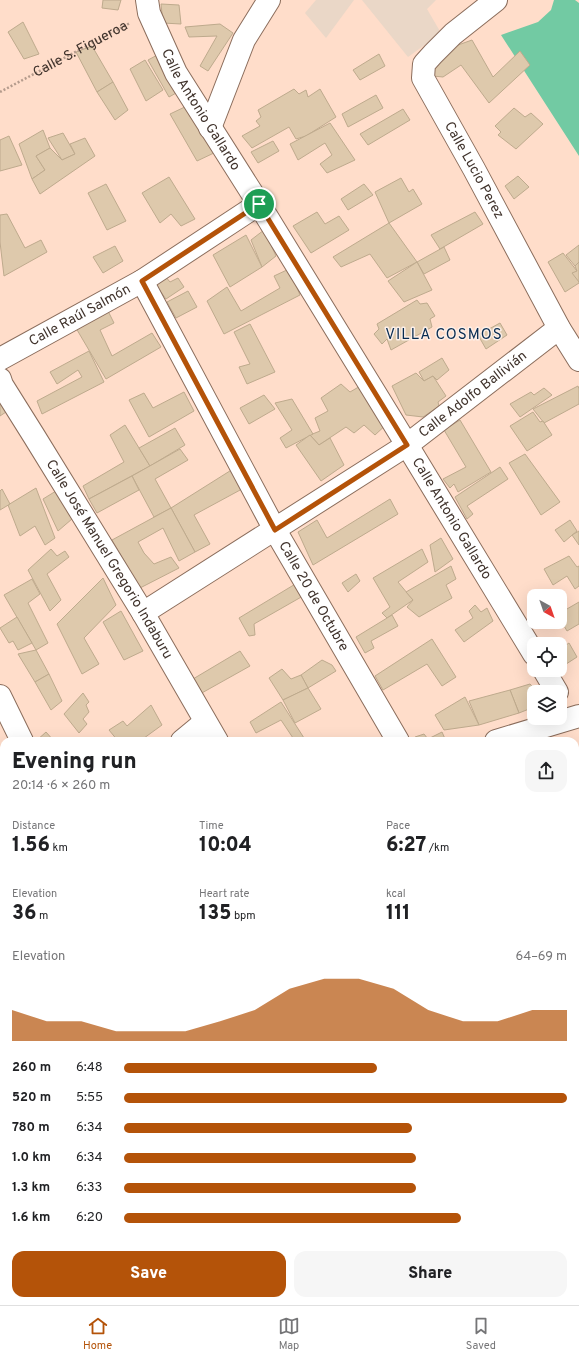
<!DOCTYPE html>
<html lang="en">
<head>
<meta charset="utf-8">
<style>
  body { margin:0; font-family:Overpass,sans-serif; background:#f6f6f6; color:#202124; height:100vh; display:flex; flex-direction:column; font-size:15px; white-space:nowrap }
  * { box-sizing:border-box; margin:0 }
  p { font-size:13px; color:#757577 }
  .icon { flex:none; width:22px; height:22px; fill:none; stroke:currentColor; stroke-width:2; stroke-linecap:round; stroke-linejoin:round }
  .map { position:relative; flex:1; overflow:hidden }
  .side { position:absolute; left:0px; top:737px; width:579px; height:568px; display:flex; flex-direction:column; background:#fff; border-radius:12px 12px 0 0; box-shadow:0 4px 16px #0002 }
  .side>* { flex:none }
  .needle { width:26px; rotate:140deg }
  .fabs { position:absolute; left:527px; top:589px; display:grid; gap:8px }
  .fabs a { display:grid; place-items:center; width:40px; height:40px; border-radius:8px; background:#fff; box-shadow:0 4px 16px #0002; font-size:20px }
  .pin { position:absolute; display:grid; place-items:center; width:34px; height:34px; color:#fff; margin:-17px; border:2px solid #fff; border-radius:50%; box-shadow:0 1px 4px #0007 }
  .round { display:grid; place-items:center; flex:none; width:42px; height:42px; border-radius:12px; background:#f6f6f6 }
  .summary { display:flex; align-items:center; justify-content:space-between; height:68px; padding:0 12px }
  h1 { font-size:22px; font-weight:800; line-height:30px }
  .stats { display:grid; grid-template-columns:repeat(3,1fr); gap:6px; height:68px; padding:4px 12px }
  .stats div { display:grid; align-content:center }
  .stats b { font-size:20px; font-weight:800 }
  .stats small { font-size:11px; font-weight:400 }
  .stats p { font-size:11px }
  .chart { height:112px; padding:8px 12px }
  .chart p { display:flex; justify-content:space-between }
  .chart svg { width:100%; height:72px; margin-top:4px; fill:#b45309; opacity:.7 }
  .button { display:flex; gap:8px; margin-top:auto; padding:8px 12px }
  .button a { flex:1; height:46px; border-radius:12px; background:#b45309; color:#fff; font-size:16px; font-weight:800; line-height:46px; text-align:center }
  .button a+a { background:#f6f6f6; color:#202124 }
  ul { padding:0 12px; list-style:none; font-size:13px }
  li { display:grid; grid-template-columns:64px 48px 1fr; align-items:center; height:30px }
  li i { height:10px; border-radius:5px; background:#b45309 }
  .tabs { display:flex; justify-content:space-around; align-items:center; height:56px; border-top:1px solid #e0e0e0; background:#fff; font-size:11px; color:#757577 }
  .tabs a { display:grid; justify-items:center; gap:2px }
  .tabs .on { color:#b45309 }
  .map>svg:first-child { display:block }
</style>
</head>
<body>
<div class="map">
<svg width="579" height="1305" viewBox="0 0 579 1305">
  <rect width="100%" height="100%" fill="#ffddca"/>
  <g fill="#ead7c7">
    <polygon points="316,0 354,0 326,38 305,13"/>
    <polygon points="362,0 436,0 427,9 441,33 408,57"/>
  </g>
  <polygon fill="#72caa3" points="554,0 575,0 579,3 579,156 501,35 538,22 551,10"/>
  <g fill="#dec9ac" stroke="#beaa8d">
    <polygon points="103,0 121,0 118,10 102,8"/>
    <polygon points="161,4 179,5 181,24 163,23"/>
    <polygon points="23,22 39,54 24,59 8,32"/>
    <polygon points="220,24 233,33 208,71 200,66 217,36 189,37 185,27"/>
    <polygon points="472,40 493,77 520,51 530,65 489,103 461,65 443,77 423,75 433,54"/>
    <polygon points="92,46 113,82 97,92 76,52"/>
    <polygon points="163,52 185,88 169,97 148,60"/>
    <polygon points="379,54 385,66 360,80 353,70"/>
    <polygon points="145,60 163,90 146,101 130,69"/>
    <polygon points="113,82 128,110 115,120 97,92"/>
    <polygon points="294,89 299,94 306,90 308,97 320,89 336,117 306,136 296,139 289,127 252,148 242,136 260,126 256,121 261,117 258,110"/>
    <polygon points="376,95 383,108 348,127 342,114"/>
    <polygon points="189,105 216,152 197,161 170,114"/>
    <polygon points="514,108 525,117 531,113 543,124 516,149 498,135 501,132 495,126"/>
    <polygon points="403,109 410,120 368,145 360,134"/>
    <polygon points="330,123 355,160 327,173 320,164 332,155 325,143 298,160 290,144"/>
    <polygon points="43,130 50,148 36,156 45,170 32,179 19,144"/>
    <polygon points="63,133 75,154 62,160 48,138"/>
    <polygon points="9,136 22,165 0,171 0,140"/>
    <polygon points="85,138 95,156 40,194 32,179 45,170 36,156 50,148 62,160 75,154 70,144"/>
    <polygon points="273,141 279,151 258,163 251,152"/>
    <polygon points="518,176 529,187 514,199 505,186"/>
    <polygon points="169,177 195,219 181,226 171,214 160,223 142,193"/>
    <polygon points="401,178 409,192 413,189 422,204 389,223 375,192"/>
    <polygon points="106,184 126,221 107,230 88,193"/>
    <polygon points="364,184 373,195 348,210 341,199"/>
    <polygon points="317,212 325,224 339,216 349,230 311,253 293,226"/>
    <polygon points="475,212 483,224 440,249 431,235"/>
    <polygon points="7,214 25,248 41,240 47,252 4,276 0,242 0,215"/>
    <polygon points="389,223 417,262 387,278 370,254 341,267 333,257"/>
    <polygon points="264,230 276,256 262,267 251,240"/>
    <polygon points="246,235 262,267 230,287 213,255"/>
    <polygon points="579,245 579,262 575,266 566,255"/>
    <polygon points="115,246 123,261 103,273 93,257"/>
    <polygon points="444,247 450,260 424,274 417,262"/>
    <polygon points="563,253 577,271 579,281 579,283 565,292 548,262"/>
    <polygon points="417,262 432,290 404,302 388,281"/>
    <polygon points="579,262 579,282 572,273 577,271 575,266"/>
    <polygon points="289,269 300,295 224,334 207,301 227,287 241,311 280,288 274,276"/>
    <polygon points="165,276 170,282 178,278 184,287 166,299 155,284"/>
    <polygon points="188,291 197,307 176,318 167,302"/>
    <polygon points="417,300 420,304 427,303 435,316 430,319 432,327 391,350 387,339 382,344 374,334 379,329 377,324"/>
    <polygon points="105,305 114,323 100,330 112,356 152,333 161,347 106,379 73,323"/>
    <polygon points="500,323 507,335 486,349 478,335"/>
    <polygon points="250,324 275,372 247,384 239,367 250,364 234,332"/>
    <polygon points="89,351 104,382 42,414 37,401 82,377 78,370 57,384 50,372"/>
    <polygon points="442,358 449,370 437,380 433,376 424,381 419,372"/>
    <polygon points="416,373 424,381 433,376 446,396 438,402 439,406 423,417 406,415 392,386"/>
    <polygon points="341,384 350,392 362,385 389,422 375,435 364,425 354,433 346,427 319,445 310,435 320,431 315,418 328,411 321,398"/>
    <polygon points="578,386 579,389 579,404 544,423 533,409"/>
    <polygon points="544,388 552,395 520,417 510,404 531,392 534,395"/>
    <polygon points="184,392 194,411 149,437 129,400 144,393 153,408"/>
    <polygon points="264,395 275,409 249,424 240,408"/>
    <polygon points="0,399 9,410 0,416"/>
    <polygon points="292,399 313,434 286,448 280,438 292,430 275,403"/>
    <polygon points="533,412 540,422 543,421 552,435 527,451 510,426"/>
    <polygon points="460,420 491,472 458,492 454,484 450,488 443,479 466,467 444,430"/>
    <polygon points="125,425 150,466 89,499 83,486 124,462 110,435"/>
    <polygon points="175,428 185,445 150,466 139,448"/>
    <polygon points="310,435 319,445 330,438 344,465 321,481 296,445"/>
    <polygon points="180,449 188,460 155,479 171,508 154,517 132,476"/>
    <polygon points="525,454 560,502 541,515 509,463"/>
    <polygon points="500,467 508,479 467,506 473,514 467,519 455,497"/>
    <polygon points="233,469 242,489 194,515 210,544 195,552 171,508"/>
    <polygon points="132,476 139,490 97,513 89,499"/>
    <polygon points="36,488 55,538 45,545 35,526 20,536 8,505"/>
    <polygon points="2,489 10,504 0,510 0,491"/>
    <polygon points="56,491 72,519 58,531 43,499"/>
    <polygon points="390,499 398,514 313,565 298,532 317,520 327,538"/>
    <polygon points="171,508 195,552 179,561 163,528 138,542 144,553 154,564 171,557 179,568 140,588 112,540"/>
    <polygon points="570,520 577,531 564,542 555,530"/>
    <polygon points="579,531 579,545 572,535"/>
    <polygon points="441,538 453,559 435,572 430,545"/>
    <polygon points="51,549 57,556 65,551 69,557 47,574 61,600 50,611 28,570"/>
    <polygon points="422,549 428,562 398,582 413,600 387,618 382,613 390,607 373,578"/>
    <polygon points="569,556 577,567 579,566 579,586 575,589 567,576 553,585 544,569"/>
    <polygon points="451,566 456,579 446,585 452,598 419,617 407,607 413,600 406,592"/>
    <polygon points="356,574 360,581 348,592 342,583"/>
    <polygon points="103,578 116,605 84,638 99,664 82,674 57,624"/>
    <polygon points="32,579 40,594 28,603 48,643 36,650 4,595"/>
    <polygon points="297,583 303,596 254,624 255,635 249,636 239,618"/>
    <polygon points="579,602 579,624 567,631 560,619 560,613"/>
    <polygon points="475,605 481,612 487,608 493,621 464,642 455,630 473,618 469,611"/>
    <polygon points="121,611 143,651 124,660 103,622"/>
    <polygon points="392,615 398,626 371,641 374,648 365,653 356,637"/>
    <polygon points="17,617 32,643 18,650 13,641 9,643 0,628"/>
    <polygon points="432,639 456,677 442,686 427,664 383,690 375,676"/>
    <polygon points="569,643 577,657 560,668 560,649"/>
    <polygon points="36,650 49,674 35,682 18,654"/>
    <polygon points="240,651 250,666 200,694 193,679"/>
    <polygon points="322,660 332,665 336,671 308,688 301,675"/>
    <polygon points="282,669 291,679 301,675 308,688 283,700 269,678"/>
    <polygon points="49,674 62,701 51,710 35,682"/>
    <polygon points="530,684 538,692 534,692 534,707 519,713 510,690"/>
    <polygon points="308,688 321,709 295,723 283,700"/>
    <polygon points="510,690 519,713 479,725 469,701"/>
    <polygon points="83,693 89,702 86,705 89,712 83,719 87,724 79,733 64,714"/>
    <polygon points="465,697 479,725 444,730 435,715"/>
    <polygon points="281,702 304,738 295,741 281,720 256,733 250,722"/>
    <polygon points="151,705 162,725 140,741 118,741 109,730 123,721 127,726"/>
    <polygon points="46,732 54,741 36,741"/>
    <polygon points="442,732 446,741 418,741 415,737 424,734 428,739"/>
    <polygon points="0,798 4,807 4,817 0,820"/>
    <polygon points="575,808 579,812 579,821 575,826"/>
    <polygon points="4,824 4,838 0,830 0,826"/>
    <polygon points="4,843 4,859 0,861 0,846"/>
    <polygon points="579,848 579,864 575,866 575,850"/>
    <polygon points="579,869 579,891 575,892 575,871"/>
    <polygon points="4,909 4,930 0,932 0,911"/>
    <polygon points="575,1017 579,1017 579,1033 575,1032"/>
    <rect x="575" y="1037" width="4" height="16"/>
    <polygon points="577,1056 579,1056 579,1083 575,1082 575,1067"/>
    <polygon points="575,1089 579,1090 579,1102 575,1102"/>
    <polygon points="4,1113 4,1129 2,1131 0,1129 0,1115"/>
    <polygon points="575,1118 579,1119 579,1148 575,1147"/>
    <polygon points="576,1295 579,1299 579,1305 562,1305 567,1301 575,1301"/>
    <polygon points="60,1301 81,1301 78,1305 57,1305"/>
    <polygon points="81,1301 104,1301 101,1305 78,1305"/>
    <polygon points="161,1301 186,1301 191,1305 160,1305 159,1303"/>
    <polygon points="358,1301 378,1301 373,1305 361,1305"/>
    <polygon points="420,1301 431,1301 427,1305 423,1305"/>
    <polygon points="430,1301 437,1301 440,1305 425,1305"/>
    <polygon points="437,1301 451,1301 446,1305 440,1305"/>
    <polygon points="460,1301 485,1301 480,1305 464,1305"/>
  </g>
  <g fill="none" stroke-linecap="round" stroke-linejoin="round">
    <defs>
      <g id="minor">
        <path id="s2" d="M147,0l2,13 27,60 83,131 148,241 127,209"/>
        <path id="s3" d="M496,0l-43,34 -20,20 -9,10 -1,14 51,91 85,159 20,32"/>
        <polyline points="210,128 244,40 269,0"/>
        <path id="s4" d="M142,281l133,249 123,211"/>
        <path id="s5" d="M0,359l142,-78 117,-77"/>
        <path id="s6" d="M0,379l2,6 32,51 109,177 74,128"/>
        <path id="s7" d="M143,613l264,-168 152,-117"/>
        <polyline points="544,670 557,692"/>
        <polyline points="0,696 22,741"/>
        <polyline points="182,741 205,722"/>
        <polyline points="496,741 579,716"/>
        <polyline points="0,768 4,765"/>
        <polyline points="0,996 4,994"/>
        <polyline points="0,1042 4,1049"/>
        <polyline points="0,1207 4,1204"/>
        <polyline points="346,1305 347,1301"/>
      </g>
      <g id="tertiary">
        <polyline points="575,1228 579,1233"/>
        <polyline points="272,1305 279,1301"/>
      </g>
    </defs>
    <use href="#minor" stroke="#8b6d5c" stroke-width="24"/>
    <use href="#tertiary" stroke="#8b6d5c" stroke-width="24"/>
    <g stroke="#b49b8c" stroke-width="2.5" stroke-dasharray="2 2" stroke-linecap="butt">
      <path id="s1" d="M0,92l130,-69"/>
      <polyline points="575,935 579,937"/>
      <polyline points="0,1276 4,1281"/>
      <polyline points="19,1301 23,1305"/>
    </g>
    <use href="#minor" stroke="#fff" stroke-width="22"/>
    <use href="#tertiary" stroke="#fff" stroke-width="22"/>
  </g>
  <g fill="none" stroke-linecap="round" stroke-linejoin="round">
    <defs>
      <polygon id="route" points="259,204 407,445 275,530 142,281"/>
    </defs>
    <use href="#route" stroke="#fff" stroke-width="8"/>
    <use href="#route" stroke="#b45309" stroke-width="5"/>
  </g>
  <g text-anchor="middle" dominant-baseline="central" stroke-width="3" stroke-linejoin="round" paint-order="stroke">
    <g font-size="14" fill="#40332c" stroke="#fdefe7">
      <text stroke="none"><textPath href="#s1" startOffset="91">Calle S. Figueroa</textPath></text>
      <text stroke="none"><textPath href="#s2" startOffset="123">Calle Antonio Gallardo</textPath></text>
      <text stroke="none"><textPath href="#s3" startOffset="216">Calle Lucio Perez</textPath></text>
      <text stroke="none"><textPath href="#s5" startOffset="91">Calle Raúl Salmón</textPath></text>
      <text stroke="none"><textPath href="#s7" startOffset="396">Calle Adolfo Ballivián</textPath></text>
      <text stroke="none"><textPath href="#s2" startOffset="603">Calle Antonio Gallardo</textPath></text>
      <text stroke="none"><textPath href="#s6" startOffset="211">Calle José Manuel Gregorio Indaburu</textPath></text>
      <text stroke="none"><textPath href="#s4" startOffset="359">Calle 20 de Octubre</textPath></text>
    </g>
    <g font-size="15" letter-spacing="1" fill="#062b51" stroke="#fdefe7">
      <text x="444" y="335">VILLA COSMOS</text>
    </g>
  </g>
</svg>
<div class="fabs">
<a><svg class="needle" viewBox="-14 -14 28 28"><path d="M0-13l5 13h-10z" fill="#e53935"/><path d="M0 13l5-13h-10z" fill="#757577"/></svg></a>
<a><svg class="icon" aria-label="locate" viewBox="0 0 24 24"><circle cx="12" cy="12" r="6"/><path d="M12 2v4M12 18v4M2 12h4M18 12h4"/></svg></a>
<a><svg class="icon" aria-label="layers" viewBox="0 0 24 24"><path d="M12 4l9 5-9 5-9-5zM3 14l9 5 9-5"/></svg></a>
</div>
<div class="pin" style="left:259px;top:204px;background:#1e9e55"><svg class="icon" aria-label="arrive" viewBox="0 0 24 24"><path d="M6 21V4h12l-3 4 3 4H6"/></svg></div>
<section class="side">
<div class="summary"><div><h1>Evening run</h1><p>20:14 · 6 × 260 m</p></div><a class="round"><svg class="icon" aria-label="share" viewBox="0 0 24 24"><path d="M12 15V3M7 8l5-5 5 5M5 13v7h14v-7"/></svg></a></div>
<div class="stats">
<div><p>Distance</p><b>1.56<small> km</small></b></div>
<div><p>Time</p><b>10:04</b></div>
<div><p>Pace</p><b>6:27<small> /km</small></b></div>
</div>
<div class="stats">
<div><p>Elevation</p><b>36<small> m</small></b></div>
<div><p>Heart rate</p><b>135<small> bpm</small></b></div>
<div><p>kcal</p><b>111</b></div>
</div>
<div class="chart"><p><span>Elevation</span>64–69 m</p>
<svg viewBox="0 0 160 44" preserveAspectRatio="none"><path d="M0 44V25L10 32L20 32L30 38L40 38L50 38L60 32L70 25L80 12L90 6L100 6L110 12L120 25L130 32L140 32L150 25L160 25V44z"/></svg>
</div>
<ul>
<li><b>260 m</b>6:48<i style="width:57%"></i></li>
<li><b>520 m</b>5:55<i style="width:100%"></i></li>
<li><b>780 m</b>6:34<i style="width:65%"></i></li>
<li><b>1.0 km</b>6:34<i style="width:66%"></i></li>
<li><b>1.3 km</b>6:33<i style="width:66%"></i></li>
<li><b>1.6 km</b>6:20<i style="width:76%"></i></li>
</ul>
<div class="button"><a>Save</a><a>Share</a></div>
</section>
</div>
<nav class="tabs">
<a class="on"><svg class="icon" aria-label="home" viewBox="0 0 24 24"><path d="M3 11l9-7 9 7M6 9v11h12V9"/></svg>Home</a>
<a><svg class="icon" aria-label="map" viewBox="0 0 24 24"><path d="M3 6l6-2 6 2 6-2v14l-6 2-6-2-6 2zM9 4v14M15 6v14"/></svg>Map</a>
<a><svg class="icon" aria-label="saved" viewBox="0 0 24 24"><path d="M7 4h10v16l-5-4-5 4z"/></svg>Saved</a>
</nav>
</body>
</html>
